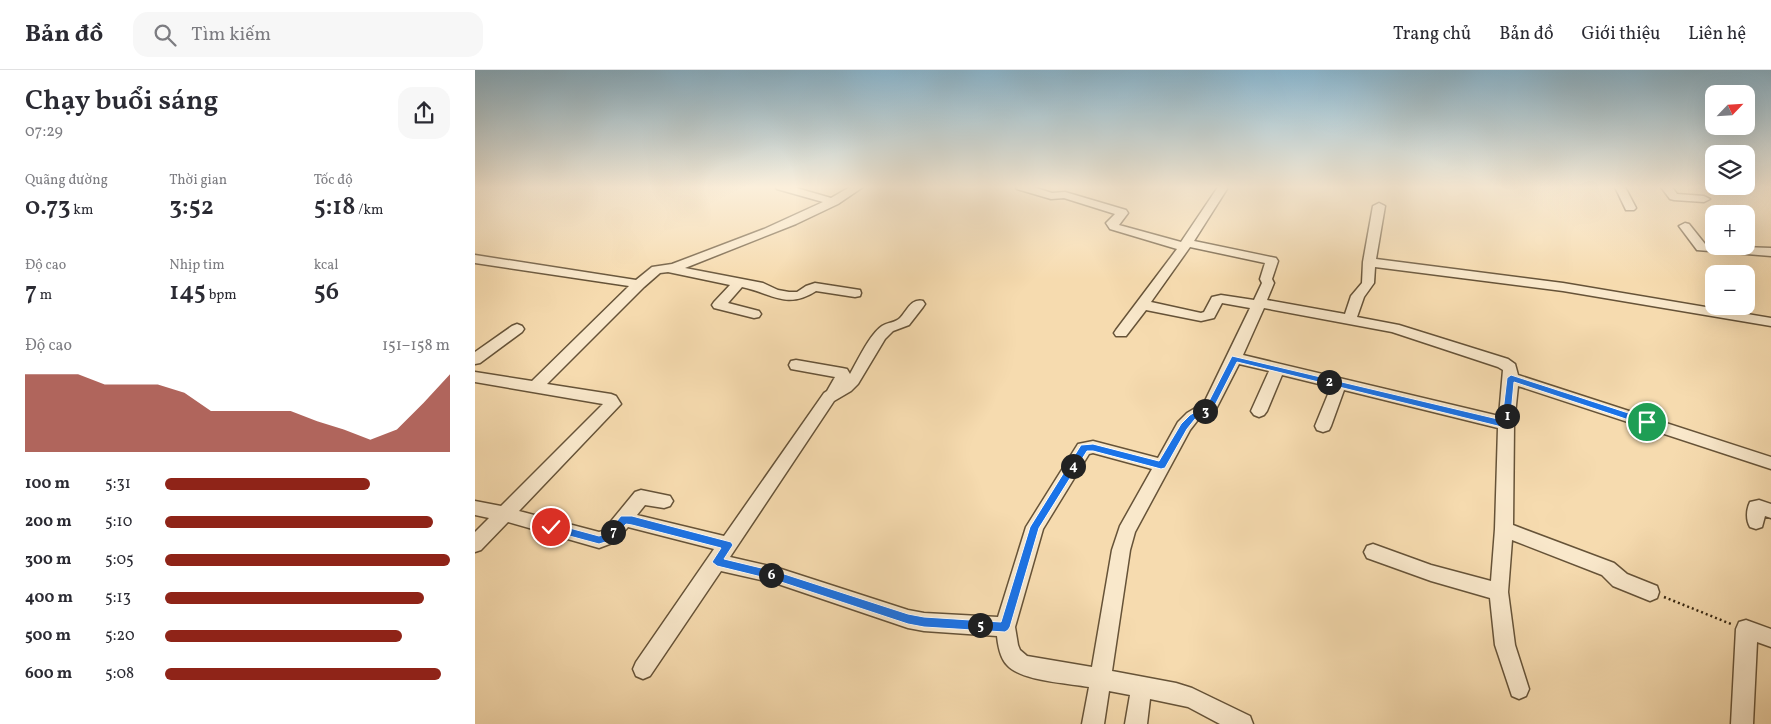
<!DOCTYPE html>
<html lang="vi">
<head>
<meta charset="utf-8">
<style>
  body { margin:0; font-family:Vollkorn,serif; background:#f7f7f7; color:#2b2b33; height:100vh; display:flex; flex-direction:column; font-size:19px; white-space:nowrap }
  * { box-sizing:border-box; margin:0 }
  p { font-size:16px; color:#7c7c81 }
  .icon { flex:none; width:28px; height:28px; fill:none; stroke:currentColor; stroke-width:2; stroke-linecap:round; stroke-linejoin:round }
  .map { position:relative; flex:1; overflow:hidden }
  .panel { display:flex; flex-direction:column; background:#fff; width:475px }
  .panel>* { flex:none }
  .needle { width:32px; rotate:65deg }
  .tools { position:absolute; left:1230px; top:15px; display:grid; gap:10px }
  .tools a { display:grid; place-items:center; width:50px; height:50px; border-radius:10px; background:#fff; box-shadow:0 5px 20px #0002; font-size:25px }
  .pin { position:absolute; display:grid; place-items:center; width:42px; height:42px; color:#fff; margin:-21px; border:2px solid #fff; border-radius:50%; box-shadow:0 1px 5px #0007 }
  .km { position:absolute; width:25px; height:25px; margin:-12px; border-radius:50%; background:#222; color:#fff; font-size:14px; line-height:25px; text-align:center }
  .round { display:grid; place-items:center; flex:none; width:52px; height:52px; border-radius:15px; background:#f7f7f7 }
  .headline { display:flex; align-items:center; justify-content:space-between; height:85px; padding:0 25px }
  h1 { font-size:28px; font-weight:600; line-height:38px }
  .stats { display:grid; grid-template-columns:repeat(3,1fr); gap:8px; height:85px; padding:5px 25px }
  .stats div { display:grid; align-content:center }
  .stats b { font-size:25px; font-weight:600 }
  .stats small { font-size:14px; font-weight:400 }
  .stats p { font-size:14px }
  .chart { height:140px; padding:10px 25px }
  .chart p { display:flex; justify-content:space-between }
  .chart svg { width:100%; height:90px; margin-top:5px; fill:#8f2418; opacity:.7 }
  ul { padding:0 25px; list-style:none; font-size:16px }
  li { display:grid; grid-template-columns:80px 60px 1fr; align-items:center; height:38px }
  li i { height:12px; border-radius:6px; background:#8f2418 }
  header { display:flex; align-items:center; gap:30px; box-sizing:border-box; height:70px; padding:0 25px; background:#fff; border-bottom:1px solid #e1e1e2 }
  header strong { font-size:24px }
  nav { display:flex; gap:28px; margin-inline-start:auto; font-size:18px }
  .search { width:350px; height:45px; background:#f7f7f7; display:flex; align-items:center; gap:12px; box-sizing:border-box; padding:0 18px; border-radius:15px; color:#7c7c81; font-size:19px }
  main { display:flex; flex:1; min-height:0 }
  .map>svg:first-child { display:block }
</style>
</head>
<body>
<header>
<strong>Bản đồ</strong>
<div class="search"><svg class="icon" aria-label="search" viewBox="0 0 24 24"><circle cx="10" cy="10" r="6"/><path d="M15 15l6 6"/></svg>Tìm kiếm</div>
<nav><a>Trang chủ</a><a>Bản đồ</a><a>Giới thiệu</a><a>Liên hệ</a></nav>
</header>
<main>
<section class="panel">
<div class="headline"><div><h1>Chạy buổi sáng</h1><p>07:29</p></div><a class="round"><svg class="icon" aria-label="share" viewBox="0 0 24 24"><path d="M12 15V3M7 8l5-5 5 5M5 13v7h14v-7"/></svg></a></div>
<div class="stats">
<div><p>Quãng đường</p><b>0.73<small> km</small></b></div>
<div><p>Thời gian</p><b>3:52</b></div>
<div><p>Tốc độ</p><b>5:18<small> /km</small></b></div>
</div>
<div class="stats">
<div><p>Độ cao</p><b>7<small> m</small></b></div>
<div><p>Nhịp tim</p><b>145<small> bpm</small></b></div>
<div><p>kcal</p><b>56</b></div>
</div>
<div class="chart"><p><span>Độ cao</span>151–158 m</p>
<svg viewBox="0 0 160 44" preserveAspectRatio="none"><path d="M0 44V6L10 6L20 6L30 11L40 11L50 11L60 15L70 24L80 24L90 24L100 24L110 29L120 33L130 38L140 33L150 20L160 6V44z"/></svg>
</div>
<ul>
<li><b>100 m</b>5:31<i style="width:72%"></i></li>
<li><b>200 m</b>5:10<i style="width:94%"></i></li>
<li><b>300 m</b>5:05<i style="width:100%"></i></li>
<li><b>400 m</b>5:13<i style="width:91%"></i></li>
<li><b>500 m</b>5:20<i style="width:83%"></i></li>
<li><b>600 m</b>5:08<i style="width:97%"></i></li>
</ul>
</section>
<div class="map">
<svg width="1296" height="654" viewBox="0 0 1296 654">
  <rect width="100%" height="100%" fill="#f6dbaf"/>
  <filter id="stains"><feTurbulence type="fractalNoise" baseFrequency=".004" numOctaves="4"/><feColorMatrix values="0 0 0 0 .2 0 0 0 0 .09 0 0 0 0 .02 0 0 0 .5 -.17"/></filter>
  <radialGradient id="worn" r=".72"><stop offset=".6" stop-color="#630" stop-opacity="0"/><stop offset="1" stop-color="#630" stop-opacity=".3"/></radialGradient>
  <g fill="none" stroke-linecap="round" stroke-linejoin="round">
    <defs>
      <g id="minor">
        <path d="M301,117h17l38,11 19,-11h13l-25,17 -42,20 -111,44 78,15 15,7 11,2h8l9,-6 9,-3 45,7 1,3 -1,3 -5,1 -39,-6c-29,19 -45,2 -74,-4l-14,16 31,8 2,3 -2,3 -5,1 -40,-10 -2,-3 2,-3 16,-17 -62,-13 -8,1 -16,14 -97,97 64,10 5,2 5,8 -102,107 80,21 4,-1 32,-39 6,-2 29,6 3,5 -3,5 -6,2 -19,-3 -8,10 87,21 100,-143 3,-2 8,-14 -44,-8 -2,-4 2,-4 5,-1 46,8 5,1 3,5c8,-14 20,-40 32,-48 6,-4 13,-3 18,-8 7,-7 11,-20 23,-17l2,3 -2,3 -14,18 -16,6 -8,8 -27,45 -7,7 -17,10 -104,156 48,11 130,42 16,3 74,4 28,-90 52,-83 15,-3 65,17 20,-36 9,-9 17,-10 46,-95 -28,-5 -8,15 -13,3 -55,-11 -20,26h-10l-2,-3 2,-3 61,-81 -67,-20 -4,-6 9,-9 -51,-16 -13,1 -34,-10 -1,-2h17l19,6 13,-1 61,18 2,3 -9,12 62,17 37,-55h8l1,2 -33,52 82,17 2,3 -6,18 2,4 -7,17 78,14 6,-18 11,-13 1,-21 10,-56 6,-3 6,3 -9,53 187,24 208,35v8l-208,-35 -188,-24 -1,16 -10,14 -7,20 42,8 109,34 7,5 3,11 253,82v12l-253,-83 -4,38 -1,101 101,38 13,11 30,12 2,6 -2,6 -7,3 -37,-15 -11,-11 -90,-35 -4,52 7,53 14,44 -3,7 -7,3 -7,-3 -17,-51 -5,-47 -59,-17 -64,-23 -3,-6 3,-6 6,-2 58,21 60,16 4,-52 3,-101 -154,-38 -13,36 -2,4 -6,2 -6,-2 -2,-4 16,-39 -49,-12 -15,36 -3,4 -5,2 -5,-2 -3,-4 18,-40 -30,-7 -24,47 -18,10 -7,9 -55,102 -5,18 -18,121 64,12 16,5 58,28 3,8h-33l-32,-17 -38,-8 -3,25h-22l5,-29 -21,-4 -5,33h-22l7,-37c-22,-4 -68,-6 -82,-22 -7,-7 -9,-20 -10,-29l-73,-5 -16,-3 -130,-44 -57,-13 -71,105 -7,3 -7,-3 -3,-7 3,-7 78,-113 -86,-22 -13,15 -16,6 -91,-26 -27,28 -6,2v-20l14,-14 -14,-3v-14l26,5 102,-102 -128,-22v-10l57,9 97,-95 -154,-23v-8l161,25 16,-13 20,-3 92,-35 59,-27 -46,-13zM715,177l75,16 -5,16 2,4 -8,17 -33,-5 -9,2 -8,15 -3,1 -50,-11zM789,238l128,24 106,35 5,3 -4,46 -256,-61zM618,383l59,16 -32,57 -8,24 -20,117 -65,-11 -7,-6 -2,-5 -3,-18 28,-98 46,-75z"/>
        <polygon points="1140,117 1150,117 1161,138 1159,140 1151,140"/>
        <polygon points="1186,117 1197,117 1202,124 1229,126 1235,129 1229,132 1199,130 1195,129"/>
        <polygon points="1210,153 1214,154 1230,174 1239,174 1239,176 1296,178 1296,186 1222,180 1204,156"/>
        <polygon points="42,254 47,256 49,259 47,262 5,293 0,294 0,282 37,256"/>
        <path d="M1284,430l12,4v14l-6,-2 -3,11 -6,2 -6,-2c-4,-7 -4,-17 0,-25z"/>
        <polygon points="1271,550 1296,559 1296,577 1282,572 1278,654 1256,654 1261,559 1264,552"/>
      </g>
    </defs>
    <use href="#minor" stroke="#665338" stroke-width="3"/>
    <polyline stroke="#362611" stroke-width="2.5" stroke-dasharray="2 3" stroke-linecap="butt" points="1189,527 1256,554"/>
    <use href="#minor" fill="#f9e8cb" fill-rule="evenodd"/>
  </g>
  <linearGradient id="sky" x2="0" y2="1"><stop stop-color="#8ab7d0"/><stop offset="0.56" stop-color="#fbefdb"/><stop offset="1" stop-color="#fbefdb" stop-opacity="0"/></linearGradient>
  <rect width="1296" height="209" fill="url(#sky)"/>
  <polygon fill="#1a73e8" stroke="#fff" points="757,286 1027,350 1032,308 1036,305 1175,350 1176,352 1172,356 1039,312 1035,354 1031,358 762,292 738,339 720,349 712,359 690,398 686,399 618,381 612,381 564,458 535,557 533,560 530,562 449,557 433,554 303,511 242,496 237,492 246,478 157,455 151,454 137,470 124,474 76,461 72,457 76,453 124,466 131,464 146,446 157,446 256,472 258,475 249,489 303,502 433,544 449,547 526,552 555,457 606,375 618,374 684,391 706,354 715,345 732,335"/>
  <rect width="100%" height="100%" filter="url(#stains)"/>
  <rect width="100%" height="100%" fill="url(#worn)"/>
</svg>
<div class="tools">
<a><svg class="needle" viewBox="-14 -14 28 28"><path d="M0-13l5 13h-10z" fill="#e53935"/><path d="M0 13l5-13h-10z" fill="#7c7c81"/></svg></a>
<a><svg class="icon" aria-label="layers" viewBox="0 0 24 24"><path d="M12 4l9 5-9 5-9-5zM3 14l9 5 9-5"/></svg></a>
<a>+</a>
<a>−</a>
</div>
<div class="pin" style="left:1172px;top:352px;background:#1e9e55"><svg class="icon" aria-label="arrive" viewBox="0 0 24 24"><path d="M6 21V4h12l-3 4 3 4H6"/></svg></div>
<div class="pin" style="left:76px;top:457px;background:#d93025"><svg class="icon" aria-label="check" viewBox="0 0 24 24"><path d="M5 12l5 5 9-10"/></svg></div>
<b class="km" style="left:1032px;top:346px">1</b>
<b class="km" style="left:854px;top:312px">2</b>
<b class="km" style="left:730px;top:341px">3</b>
<b class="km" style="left:598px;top:396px">4</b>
<b class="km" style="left:505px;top:555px">5</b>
<b class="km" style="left:296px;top:505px">6</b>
<b class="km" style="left:138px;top:462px">7</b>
</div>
</main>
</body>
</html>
